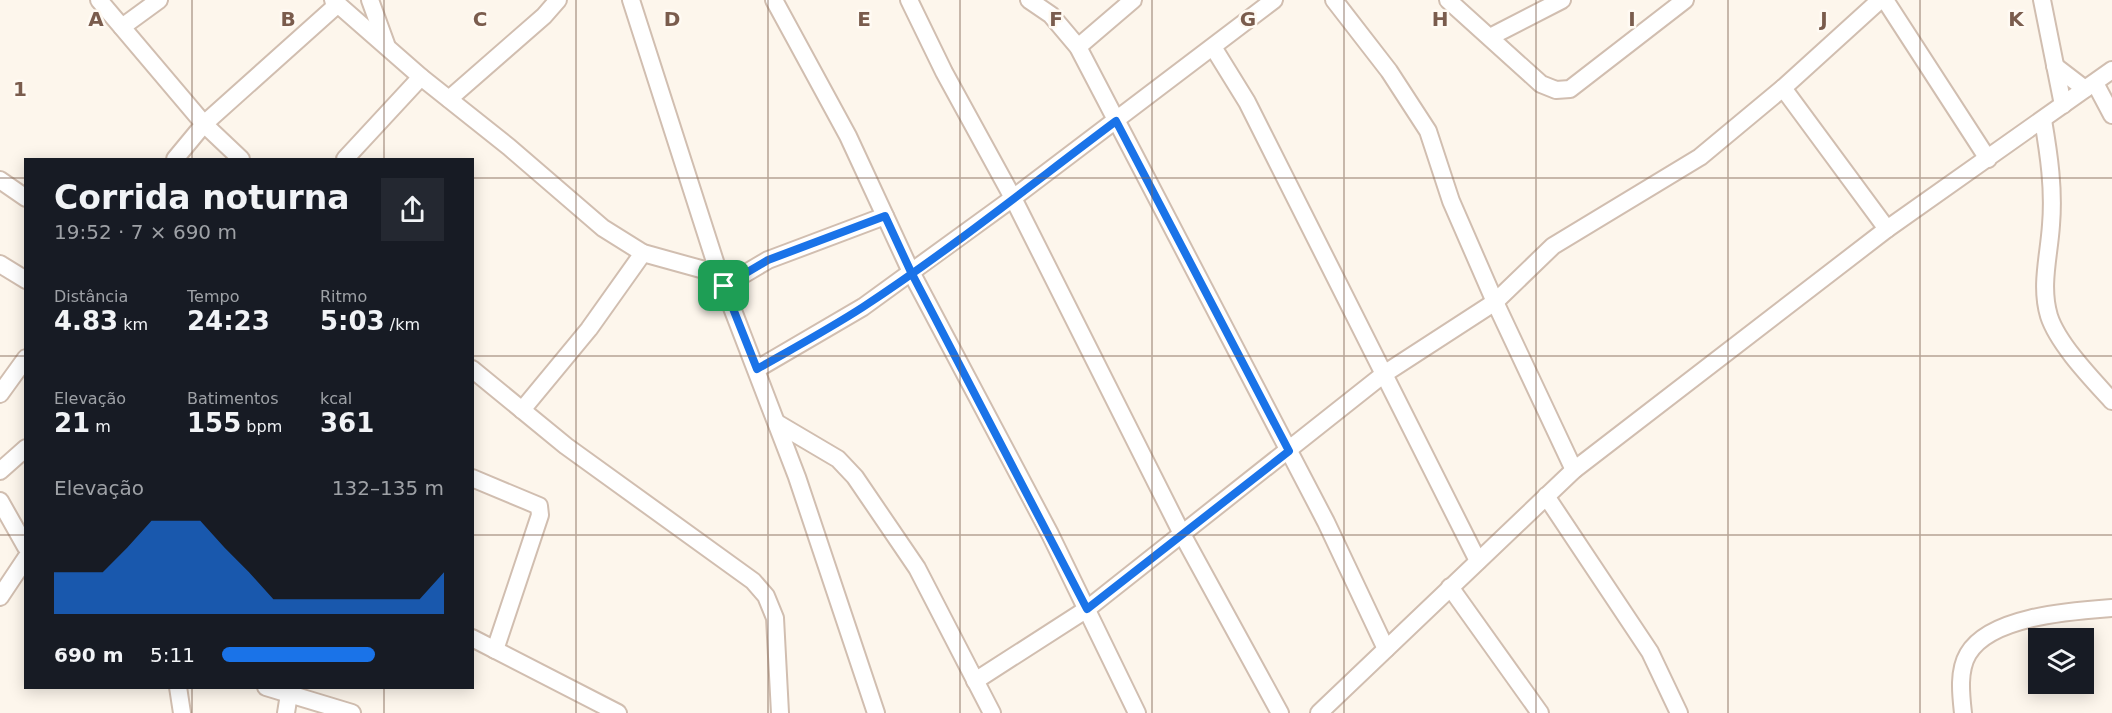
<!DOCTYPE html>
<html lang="pt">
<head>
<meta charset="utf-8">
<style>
  body { margin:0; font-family:"DejaVu Sans",sans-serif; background:#242831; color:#f1f3f6; height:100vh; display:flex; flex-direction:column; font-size:22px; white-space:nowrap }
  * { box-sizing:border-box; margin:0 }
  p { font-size:20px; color:#9ea1a6 }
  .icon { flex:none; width:33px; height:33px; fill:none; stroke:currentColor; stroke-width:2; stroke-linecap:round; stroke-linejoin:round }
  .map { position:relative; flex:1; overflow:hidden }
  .side { position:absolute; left:24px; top:158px; width:450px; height:531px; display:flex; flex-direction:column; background:#171b24; border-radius:0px; box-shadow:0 3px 15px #0003 }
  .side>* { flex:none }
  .tools { position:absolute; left:2028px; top:628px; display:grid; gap:12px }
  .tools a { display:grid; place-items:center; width:66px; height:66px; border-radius:0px; background:#171b24; box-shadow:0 3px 15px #0003; font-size:30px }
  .pin { position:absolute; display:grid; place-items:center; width:51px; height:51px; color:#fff; margin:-26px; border-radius:12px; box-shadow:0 3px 9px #0006 }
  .round { display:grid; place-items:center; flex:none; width:63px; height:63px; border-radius:0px; background:#242831 }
  .headline { display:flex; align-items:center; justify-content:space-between; height:102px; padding:0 30px }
  h1 { font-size:33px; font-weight:700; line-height:45px }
  .metrics { display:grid; grid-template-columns:repeat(3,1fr); gap:9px; height:102px; padding:6px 30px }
  .metrics div { display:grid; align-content:center }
  .metrics b { font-size:26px; font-weight:700 }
  .metrics small { font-size:16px; font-weight:400 }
  .metrics p { font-size:16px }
  .chart { height:168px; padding:12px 30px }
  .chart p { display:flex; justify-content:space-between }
  .chart svg { width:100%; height:108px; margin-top:6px; fill:#1a73e8; opacity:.7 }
  ul { padding:0 30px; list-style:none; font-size:20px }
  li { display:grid; grid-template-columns:96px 72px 1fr; align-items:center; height:45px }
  li i { height:15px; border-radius:8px; background:#1a73e8 }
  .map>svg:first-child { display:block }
</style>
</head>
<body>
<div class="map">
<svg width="2112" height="713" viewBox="0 0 2112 713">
  <rect width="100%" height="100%" fill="#fdf6ec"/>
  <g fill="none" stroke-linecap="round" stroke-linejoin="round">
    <defs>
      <g id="street">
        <polyline points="99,0 204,124 241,159"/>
        <polyline points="333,0 421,77 509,147 603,228 643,253 719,274"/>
        <polyline points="370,0 386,44"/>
        <polyline points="631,0 719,274 797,477 876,713"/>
        <polyline points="774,0 848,136 911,272 1050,534 1137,713"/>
        <polyline points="909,0 944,72 1013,198 1182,534 1280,713"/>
        <polyline points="1029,0 1051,15 1078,47 1326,522 1386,649"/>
        <polyline points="1334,0 1389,71 1428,131 1451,201 1495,302 1574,470"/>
        <polyline points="1448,0 1541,84 1556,90 1570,89 1685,0"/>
        <polyline points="1885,0 1988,159"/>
        <polyline points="2042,0 2063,105"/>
        <polyline points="122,27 159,0"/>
        <polyline points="1490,37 1562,0"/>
        <polyline points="1078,47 1133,0"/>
        <polyline points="1213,47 1247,102 1478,561"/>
        <polyline points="2055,66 2085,89"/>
        <polyline points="2095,83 2112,115"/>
        <polyline points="1783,88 1887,229"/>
        <polyline points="449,99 544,16 558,0"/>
        <path d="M2043,120c6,35 11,69 8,105 -2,31 -11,61 -2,91 9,28 43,63 63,85"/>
        <polyline points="175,159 204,124 338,4"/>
        <polyline points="345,159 421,77"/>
        <polyline points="0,180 26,198"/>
        <polyline points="0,264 26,280"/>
        <polyline points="724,286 768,260 885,216"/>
        <polyline points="472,369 566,446 753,581 766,596 775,618 780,713"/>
        <polyline points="757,369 863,307 1013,198 1274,0"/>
        <polyline points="0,394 26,358"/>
        <polyline points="522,410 589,329 643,253"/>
        <polyline points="777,423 838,459 855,477 917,568 992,713"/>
        <polyline points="0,471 26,448"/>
        <polyline points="472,478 539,506 540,515 495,650"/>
        <polyline points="1546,496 1650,652 1679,713"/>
        <polyline points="0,501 26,547"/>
        <polyline points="1450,587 1540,713"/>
        <polyline points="0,597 26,558"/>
        <polyline points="472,638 618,713"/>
        <polyline points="975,681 1087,609 1384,374 1495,302 1553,246 1700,157 1783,88 1880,0"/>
        <polyline points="178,687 182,713"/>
        <polyline points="266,687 352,713"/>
        <polyline points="286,713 289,694"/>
        <polyline points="1319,713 1574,470 1887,229 2112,70"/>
        <path d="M1963,713c-2,-18 -5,-42 5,-59 22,-38 104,-43 144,-46"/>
      </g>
    </defs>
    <use href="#street" stroke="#d1beb0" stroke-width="20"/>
    <use href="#street" stroke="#fff" stroke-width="16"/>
  </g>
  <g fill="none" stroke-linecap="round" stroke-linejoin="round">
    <defs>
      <path id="route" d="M724,286l44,-26 117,-44 26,56 176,337 202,-158 -173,-330c-83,62 -166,129 -253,186 -34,22 -71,42 -106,62l-33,-83"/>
    </defs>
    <use href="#route" stroke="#fff" stroke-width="12"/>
    <use href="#route" stroke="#1a73e8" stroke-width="8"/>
  </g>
  <path fill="none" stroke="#7a5c4d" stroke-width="1.5" stroke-opacity="0.55" d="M192,0v159M384,0v159M576,0v713M768,0v713M960,0v713M1152,0v713M1344,0v713M1536,0v713M1728,0v713M1920,0v713M0,178h26M472,178h1640M0,356h26M472,356h1640M0,535h26M472,535h1640M192,687v26M384,687v26"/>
  <g font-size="20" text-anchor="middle" font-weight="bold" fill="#7a5c4d" stroke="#fffaf3" stroke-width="5" stroke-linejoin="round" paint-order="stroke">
    <text x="96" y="26">A</text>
    <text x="288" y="26">B</text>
    <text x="480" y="26">C</text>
    <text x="672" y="26">D</text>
    <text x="864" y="26">E</text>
    <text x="1056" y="26">F</text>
    <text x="1248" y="26">G</text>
    <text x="1440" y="26">H</text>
    <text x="1632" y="26">I</text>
    <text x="1824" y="26">J</text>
    <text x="2016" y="26">K</text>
    <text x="20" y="96">1</text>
  </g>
</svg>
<div class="tools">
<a><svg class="icon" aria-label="layers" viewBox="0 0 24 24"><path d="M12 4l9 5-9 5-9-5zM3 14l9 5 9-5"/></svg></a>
</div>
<div class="pin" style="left:724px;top:286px;background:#1e9e55"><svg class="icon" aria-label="arrive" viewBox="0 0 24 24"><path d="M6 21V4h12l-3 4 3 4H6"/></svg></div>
<section class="side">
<div class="headline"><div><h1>Corrida noturna</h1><p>19:52 · 7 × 690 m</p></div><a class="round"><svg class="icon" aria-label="share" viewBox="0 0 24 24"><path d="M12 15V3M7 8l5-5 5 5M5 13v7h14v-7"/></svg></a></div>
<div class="metrics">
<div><p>Distância</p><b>4.83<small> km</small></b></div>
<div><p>Tempo</p><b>24:23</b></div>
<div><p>Ritmo</p><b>5:03<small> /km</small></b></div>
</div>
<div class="metrics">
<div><p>Elevação</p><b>21<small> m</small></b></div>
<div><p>Batimentos</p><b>155<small> bpm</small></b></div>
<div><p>kcal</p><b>361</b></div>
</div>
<div class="chart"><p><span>Elevação</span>132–135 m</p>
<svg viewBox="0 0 160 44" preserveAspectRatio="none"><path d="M0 44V27L10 27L20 27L30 17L40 6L50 6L60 6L70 17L80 27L90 38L100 38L110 38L120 38L130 38L140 38L150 38L160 27V44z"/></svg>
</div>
<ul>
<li><b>690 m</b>5:11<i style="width:69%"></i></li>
</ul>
</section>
</div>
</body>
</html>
